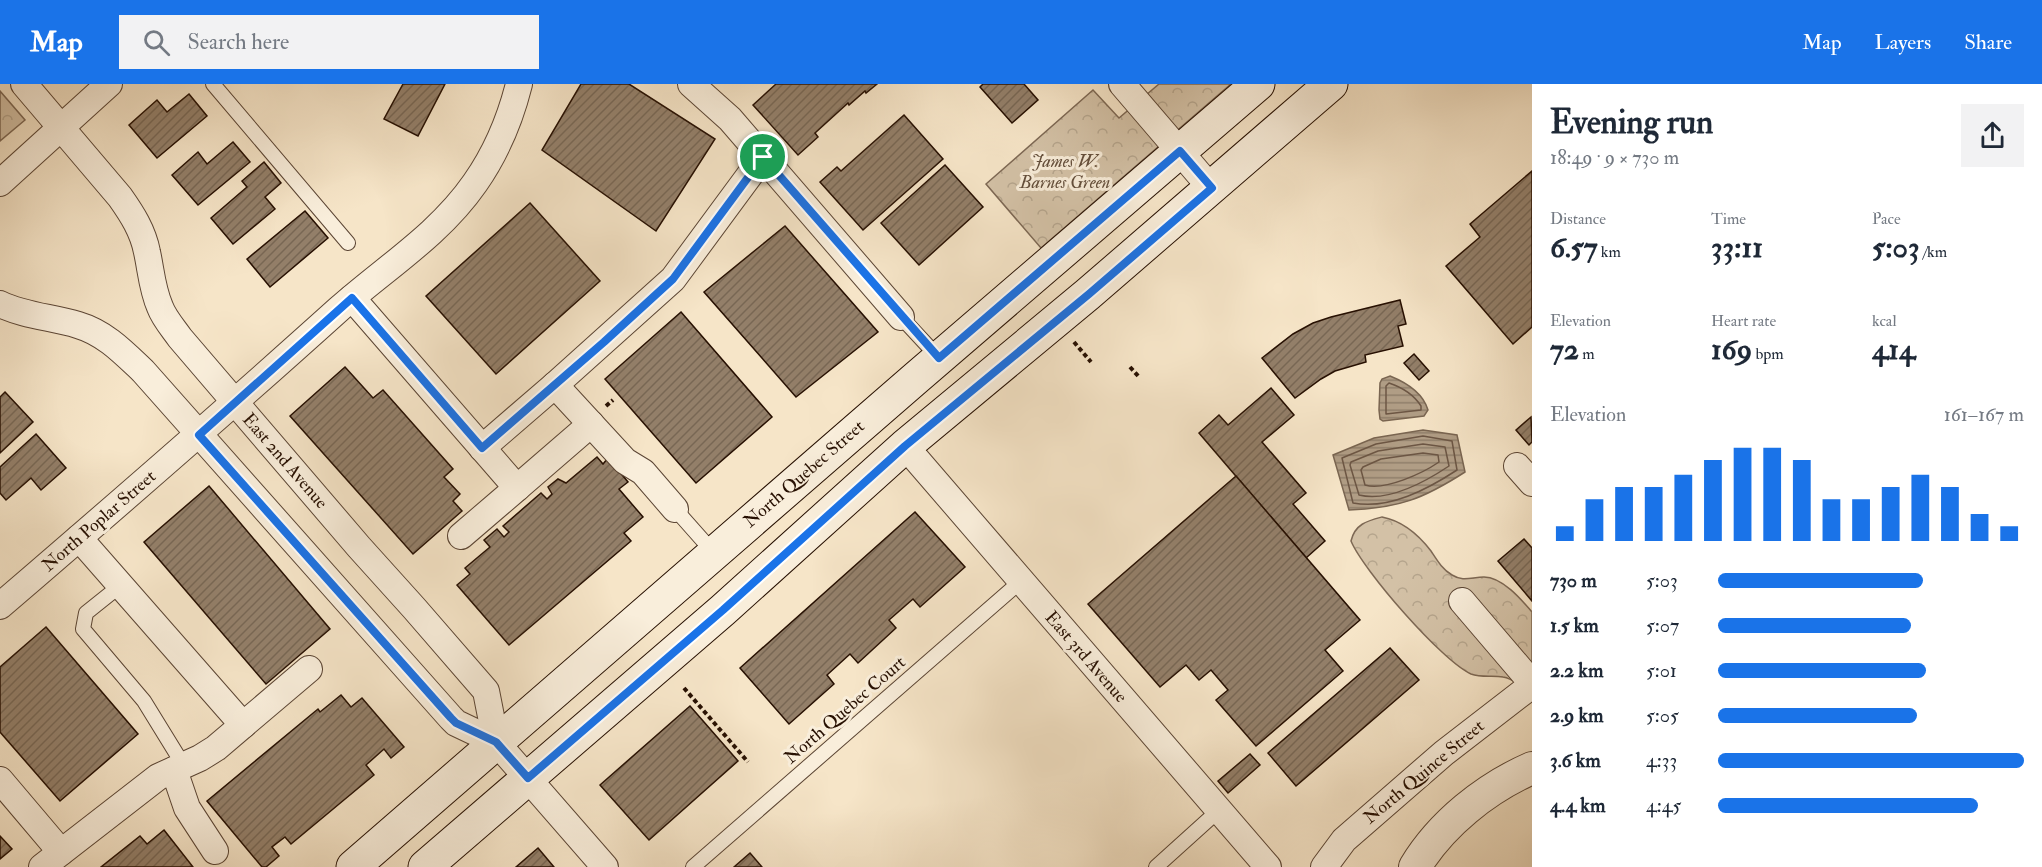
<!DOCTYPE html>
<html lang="en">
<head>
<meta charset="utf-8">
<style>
  body { margin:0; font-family:"IM FELL Double Pica",serif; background:#f2f2f3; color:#1f2937; height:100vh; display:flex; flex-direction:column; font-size:22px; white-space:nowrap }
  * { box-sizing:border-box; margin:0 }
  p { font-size:20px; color:#747a83 }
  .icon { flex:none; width:33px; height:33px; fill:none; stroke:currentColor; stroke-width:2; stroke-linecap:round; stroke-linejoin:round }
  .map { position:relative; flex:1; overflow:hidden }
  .panel { display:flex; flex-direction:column; background:#fff; width:510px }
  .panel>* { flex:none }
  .pin { position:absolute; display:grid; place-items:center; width:51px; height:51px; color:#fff; margin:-26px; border:3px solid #fff; border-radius:50%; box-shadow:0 2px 6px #0007 }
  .round { display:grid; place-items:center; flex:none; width:63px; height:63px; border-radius:0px; background:#f2f2f3 }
  .overview { display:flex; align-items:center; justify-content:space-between; height:102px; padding:0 18px }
  h1 { font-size:33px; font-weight:700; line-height:45px }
  .stats { display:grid; grid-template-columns:repeat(3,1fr); gap:9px; height:102px; padding:6px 18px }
  .stats div { display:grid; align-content:center }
  .stats b { font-size:30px; font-weight:700 }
  .stats small { font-size:16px; font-weight:400 }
  .stats p { font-size:16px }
  .chart { height:168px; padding:12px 18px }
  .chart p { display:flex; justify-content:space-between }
  .chart svg { width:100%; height:108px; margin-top:6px; stroke:#1a73e8; stroke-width:6 }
  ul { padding:0 18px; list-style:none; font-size:20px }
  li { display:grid; grid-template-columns:96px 72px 1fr; align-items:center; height:45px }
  li i { height:15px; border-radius:8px; background:#1a73e8 }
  header { display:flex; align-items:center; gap:36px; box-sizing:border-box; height:84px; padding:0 30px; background:#1a73e8; color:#fff }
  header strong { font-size:28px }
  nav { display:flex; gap:33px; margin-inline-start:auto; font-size:21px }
  .search { width:420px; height:54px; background:#f2f2f3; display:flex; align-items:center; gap:15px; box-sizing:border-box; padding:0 21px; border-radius:0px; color:#747a83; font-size:22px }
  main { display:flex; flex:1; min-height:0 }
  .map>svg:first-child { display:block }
</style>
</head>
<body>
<header>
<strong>Map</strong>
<div class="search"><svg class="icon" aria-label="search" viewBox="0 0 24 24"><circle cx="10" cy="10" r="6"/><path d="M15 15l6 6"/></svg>Search here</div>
<nav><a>Map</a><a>Layers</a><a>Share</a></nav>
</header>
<main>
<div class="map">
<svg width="1532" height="783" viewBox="0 0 1532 783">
  <defs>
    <pattern id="forest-crowns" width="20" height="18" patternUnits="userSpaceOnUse" patternTransform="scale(1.5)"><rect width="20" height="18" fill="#d3c1a6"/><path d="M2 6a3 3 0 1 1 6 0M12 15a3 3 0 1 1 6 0" fill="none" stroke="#b5a58d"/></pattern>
    <pattern id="water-rules" width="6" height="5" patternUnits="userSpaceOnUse" patternTransform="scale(1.5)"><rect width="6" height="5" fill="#b09d85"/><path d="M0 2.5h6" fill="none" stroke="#8f7f6b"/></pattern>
    <pattern id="building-hatch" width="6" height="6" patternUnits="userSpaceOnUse" patternTransform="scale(1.5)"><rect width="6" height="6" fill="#937f69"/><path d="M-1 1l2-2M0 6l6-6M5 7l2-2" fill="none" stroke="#786754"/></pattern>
  </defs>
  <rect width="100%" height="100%" fill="#f6e5c8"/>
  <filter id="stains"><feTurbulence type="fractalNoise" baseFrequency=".00333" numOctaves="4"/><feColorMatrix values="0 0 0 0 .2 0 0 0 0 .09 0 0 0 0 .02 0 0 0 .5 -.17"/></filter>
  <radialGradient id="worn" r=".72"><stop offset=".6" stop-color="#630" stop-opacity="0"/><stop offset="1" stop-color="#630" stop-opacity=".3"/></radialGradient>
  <g fill="url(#forest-crowns)" stroke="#7d6854" stroke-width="1.5">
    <polygon points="1159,0 1231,0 1041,164 986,100 1093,6 1119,34"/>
    <polygon points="0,7 25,36 0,57"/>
    <path d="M1382,433c21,4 36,17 49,34 6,9 11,18 21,24 11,7 20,2 32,2 18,0 37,22 48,35v87c-8,-8 -16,-20 -29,-22 -10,-2 -21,1 -32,-3 -29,-13 -108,-104 -120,-133 4,-17 16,-20 31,-24z"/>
  </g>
  <g fill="url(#water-rules)" stroke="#796551" stroke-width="1.5">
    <path d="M1390,292c15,6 33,17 38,34l-4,6 -41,5 -3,-2 -1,-9 1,-27 2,-4z"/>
    <path d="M1423,346l34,5 8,37c-42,27 -66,36 -116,38l-16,-55 41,-17z"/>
  </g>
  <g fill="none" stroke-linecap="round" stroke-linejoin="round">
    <g stroke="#6c5644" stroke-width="1.5">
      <path d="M1389,299c12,4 25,12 32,23v4l-35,4v-28z"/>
      <path d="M1423,352l29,5 5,29c-29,19 -68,40 -104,33l-11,-45 34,-14z"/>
      <path d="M1423,360l22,3 4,19c-24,16 -61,36 -90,29l-9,-30 1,-3 27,-11z"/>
      <path d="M1423,369l15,2 1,7c-16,11 -54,29 -74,23l-4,-15 2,-3 18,-8z"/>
    </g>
  </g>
  <g fill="url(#building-hatch)" stroke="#271002" stroke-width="1.5">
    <polygon points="403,0 445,0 418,52 384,35"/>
    <polygon points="581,0 629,0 715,55 656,147 542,66"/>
    <polygon points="776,0 877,0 866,9 865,7 849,21 848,19 815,49 818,53 798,71 753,21"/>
    <polygon points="983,0 1024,0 1038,16 1012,39 980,3"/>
    <polygon points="189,10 207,32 157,74 129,41 157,16 167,28"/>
    <polygon points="904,31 943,75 863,146 820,98 837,83 841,87"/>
    <polygon points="233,58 250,78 198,121 172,91 198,68 207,80"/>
    <polygon points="264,78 281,99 265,113 275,125 233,160 211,134 247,103 242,97"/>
    <polygon points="945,81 983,123 919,181 881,139"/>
    <polygon points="1532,87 1532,243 1513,260 1446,182 1480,153 1470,140"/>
    <polygon points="530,119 600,197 496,290 426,212"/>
    <polygon points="305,127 328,154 270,203 247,175"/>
    <polygon points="785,142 878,248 796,313 704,208"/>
    <polygon points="1400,216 1406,240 1398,242 1403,262 1365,271 1366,278 1335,287 1321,295 1295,314 1262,274 1293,250 1313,239 1331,233"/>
    <polygon points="681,228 772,333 696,399 605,295"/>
    <polygon points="1414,270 1429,287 1419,296 1404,279"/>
    <polygon points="345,283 373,314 383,306 453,385 444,393 460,410 453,417 462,427 413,470 290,332"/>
    <polygon points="1271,304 1294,331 1262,358 1306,409 1293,420 1325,457 1306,474 1199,349 1219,331 1228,341"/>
    <polygon points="5,308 33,338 0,369 0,313"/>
    <polygon points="1531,333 1532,358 1529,361 1516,346"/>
    <polygon points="36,350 66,384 41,406 31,394 6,416 0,409 0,383"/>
    <polygon points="597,373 603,380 608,374 628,398 619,405 643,433 624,449 631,457 509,561 457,501 470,490 465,484 490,463 484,456 497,445 504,453 509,448 503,442 541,409 547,415 552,410 548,403 558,395 566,399"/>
    <polygon points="1236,392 1360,536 1325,566 1343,587 1256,662 1216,616 1228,606 1211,586 1199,596 1186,581 1160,603 1088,520"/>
    <polygon points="209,402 330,545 266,600 144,458"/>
    <polygon points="915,428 965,483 920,523 913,515 889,536 896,544 858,579 850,570 827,591 834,600 789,640 740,584"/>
    <polygon points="1524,455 1532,464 1532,517 1498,477"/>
    <polygon points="46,543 138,650 60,717 0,648 0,583"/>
    <polygon points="1390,564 1419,596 1296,702 1268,669"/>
    <polygon points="341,611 351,623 362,614 404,663 391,674 384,665 366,681 374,691 291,760 285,753 272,763 279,772 266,783 262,783 207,717 318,625 320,628"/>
    <polygon points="690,622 738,677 649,756 600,701"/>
    <polygon points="1250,670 1260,681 1228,709 1218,697"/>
    <polygon points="164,746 193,783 101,783 140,752 147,760"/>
    <polygon points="0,752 12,765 0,775"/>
    <polygon points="538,764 554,783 516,783"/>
    <polygon points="750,769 762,783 734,783"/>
  </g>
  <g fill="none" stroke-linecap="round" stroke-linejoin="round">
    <defs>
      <g id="service">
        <polyline points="213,0 348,159"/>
        <polyline points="901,233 939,274"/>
        <polyline points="675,425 714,469"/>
        <polyline points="121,501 86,529 83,545 144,617 184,682"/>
        <polyline points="693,783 1021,497"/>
        <polyline points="1156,783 1218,727"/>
      </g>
      <g id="minor">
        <path d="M24,0l96,113c12,17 23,34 27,55 4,18 5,37 13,55 4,11 13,21 20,31l179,209 55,61 72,83 10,51"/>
        <polyline points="691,0 730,35 901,233"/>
        <polyline points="1122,0 1211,104"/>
        <polyline points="0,99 109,0"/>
        <polyline points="352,214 517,404 461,452"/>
        <path d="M0,220c25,12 52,13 78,21 27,8 45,27 65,46l308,347 5,5 40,19 109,125"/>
        <polyline points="555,301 625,377 643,388 675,425"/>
        <polyline points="905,362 1268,783"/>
        <polyline points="482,364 555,301 673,195 763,73"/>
        <polyline points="1517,382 1532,399"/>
        <polyline points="517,404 591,340"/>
        <polyline points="79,454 243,641"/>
        <polyline points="1462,517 1532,599"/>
        <path d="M0,522c114,-98 227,-196 339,-297 46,-41 100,-74 136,-126 21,-30 35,-63 44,-99"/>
        <polyline points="174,686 187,724 215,767"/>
        <polyline points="0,696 61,768"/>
        <polyline points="42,783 158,693 200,674 216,664 309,585"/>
        <polyline points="1324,783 1344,756 1444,669 1532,601"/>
      </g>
      <path id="tertiary" d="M1415,783c26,-43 71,-79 117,-99"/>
      <g id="secondary">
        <polyline points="353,783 916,294 1258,0"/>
        <polyline points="425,783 723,526 905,362 1088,210 1331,0"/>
      </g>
    </defs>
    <use href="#service" stroke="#5b4534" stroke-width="16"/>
    <use href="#minor" stroke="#5b4534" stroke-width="28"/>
    <use href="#tertiary" stroke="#5b4534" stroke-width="34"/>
    <use href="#secondary" stroke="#271002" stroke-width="35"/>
    <g stroke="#271002" stroke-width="4" stroke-dasharray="4.5 3" stroke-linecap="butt">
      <polyline points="1074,258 1091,278"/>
      <polyline points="1130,283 1140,294"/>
      <polyline points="606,322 613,316"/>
      <polyline points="684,604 748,678"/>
    </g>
    <use href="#service" stroke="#f9eedb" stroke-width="14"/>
    <use href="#minor" stroke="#f9eedb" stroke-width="26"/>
    <use href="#tertiary" stroke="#f9eedb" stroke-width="32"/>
    <use href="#secondary" stroke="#f9eedb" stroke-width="33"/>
  </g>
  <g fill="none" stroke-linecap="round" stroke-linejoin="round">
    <defs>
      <polygon id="route" points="1180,67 1212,104 1089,210 905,362 723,526 528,694 496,658 456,639 451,634 199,351 352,214 482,364 604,258 673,195 763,73 939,274"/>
    </defs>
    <use href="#route" stroke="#fff" stroke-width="12"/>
    <use href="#route" stroke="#1a73e8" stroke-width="8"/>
  </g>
  <g text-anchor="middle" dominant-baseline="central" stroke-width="6" stroke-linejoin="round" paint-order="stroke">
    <g font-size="18" font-style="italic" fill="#634e3b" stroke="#f9eedb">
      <text x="1065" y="77">James W.<tspan x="1065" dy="21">Barnes Green</tspan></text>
    </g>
    <g font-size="18" fill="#271002" stroke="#f9eedb">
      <text transform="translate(285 377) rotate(49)">East 2nd Avenue</text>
      <text transform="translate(804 390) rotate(-41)">North Quebec Street</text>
      <text transform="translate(99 437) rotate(-41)">North Poplar Street</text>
      <text transform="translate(1086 573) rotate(49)">East 3rd Avenue</text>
      <text transform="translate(845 626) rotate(-41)">North Quebec Court</text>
      <text transform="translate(1424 688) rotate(-40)">North Quince Street</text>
    </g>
  </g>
  <rect width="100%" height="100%" filter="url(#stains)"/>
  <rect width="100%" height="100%" fill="url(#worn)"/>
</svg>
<div class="pin" style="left:763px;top:73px;background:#1e9e55"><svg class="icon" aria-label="arrive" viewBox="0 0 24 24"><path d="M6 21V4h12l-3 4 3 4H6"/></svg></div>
</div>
<section class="panel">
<div class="overview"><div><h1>Evening run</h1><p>18:49 · 9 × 730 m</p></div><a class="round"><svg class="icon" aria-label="share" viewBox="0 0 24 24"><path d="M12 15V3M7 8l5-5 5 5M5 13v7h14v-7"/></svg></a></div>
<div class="stats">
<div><p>Distance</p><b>6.57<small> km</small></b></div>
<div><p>Time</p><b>33:11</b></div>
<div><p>Pace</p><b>5:03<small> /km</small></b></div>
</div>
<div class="stats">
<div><p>Elevation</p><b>72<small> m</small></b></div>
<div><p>Heart rate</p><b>169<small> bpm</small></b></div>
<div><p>kcal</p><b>414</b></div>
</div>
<div class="chart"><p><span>Elevation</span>161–167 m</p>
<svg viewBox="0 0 160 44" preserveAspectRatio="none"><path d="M5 44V38M15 44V27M25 44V22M35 44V22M45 44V17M55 44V11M65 44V6M75 44V6M85 44V11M95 44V27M105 44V27M115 44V22M125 44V17M135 44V22M145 44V33M155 44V38"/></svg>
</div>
<ul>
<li><b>730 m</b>5:03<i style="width:67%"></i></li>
<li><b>1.5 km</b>5:07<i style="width:63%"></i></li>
<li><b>2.2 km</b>5:01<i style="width:68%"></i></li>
<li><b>2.9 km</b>5:05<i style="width:65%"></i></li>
<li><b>3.6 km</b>4:33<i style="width:100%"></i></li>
<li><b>4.4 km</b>4:45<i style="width:85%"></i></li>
</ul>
</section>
</main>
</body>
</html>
